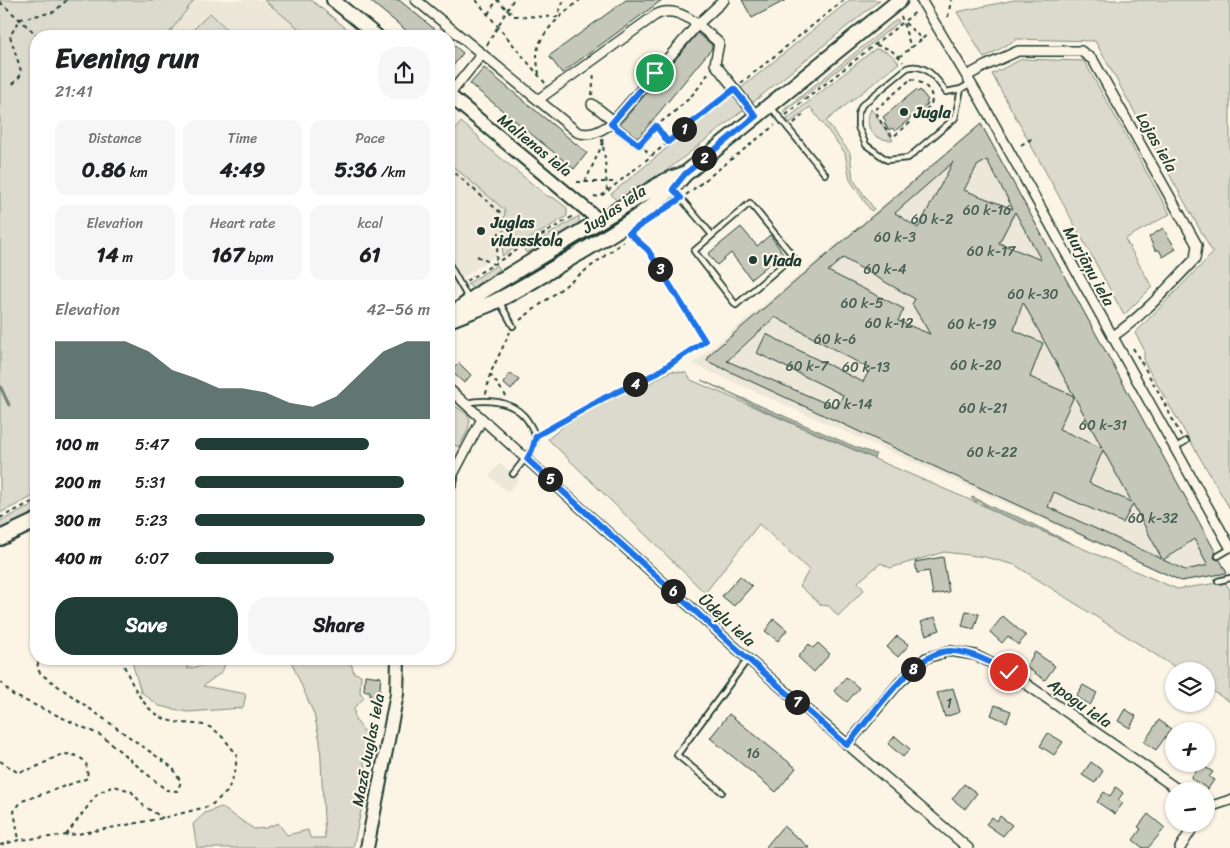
<!DOCTYPE html>
<html lang="en">
<head>
<meta charset="utf-8">
<style>
  body { margin:0; font-family:Sriracha,sans-serif; background:#f6f6f6; color:#202124; height:100vh; display:flex; flex-direction:column; font-size:19px; white-space:nowrap }
  * { box-sizing:border-box; margin:0 }
  p { font-size:16px; color:#757577 }
  .icon { flex:none; width:28px; height:28px; fill:none; stroke:currentColor; stroke-width:2; stroke-linecap:round; stroke-linejoin:round }
  .map { position:relative; flex:1; overflow:hidden }
  .details { position:absolute; left:30px; top:30px; width:425px; height:635px; display:flex; flex-direction:column; background:#fff; border-radius:20px; box-shadow:0 1px 4px #0004 }
  .details>* { flex:none }
  .fabs { position:absolute; left:1165px; top:662px; display:grid; gap:10px }
  .fabs a { display:grid; place-items:center; width:50px; height:50px; border-radius:50%; background:#fff; box-shadow:0 1px 4px #0004; font-size:25px }
  .pin { position:absolute; display:grid; place-items:center; width:42px; height:42px; color:#fff; margin:-21px; border:2px solid #fff; border-radius:50%; box-shadow:0 1px 5px #0007 }
  .km { position:absolute; width:25px; height:25px; margin:-12px; border-radius:50%; background:#222; color:#fff; font-size:14px; line-height:25px; text-align:center }
  .round { display:grid; place-items:center; flex:none; width:52px; height:52px; border-radius:20px; background:#f6f6f6 }
  .overview { display:flex; align-items:center; justify-content:space-between; height:85px; padding:0 25px }
  h1 { font-size:28px; font-weight:800; line-height:38px }
  .stats { display:grid; grid-template-columns:repeat(3,1fr); gap:8px; height:85px; padding:5px 25px }
  .stats div { display:grid; align-content:center; border-radius:12px; background:#f6f6f6; text-align:center }
  .stats b { font-size:21px; font-weight:800 }
  .stats small { font-size:14px; font-weight:400 }
  .stats p { font-size:14px }
  .chart { height:140px; padding:10px 25px }
  .chart p { display:flex; justify-content:space-between }
  .chart svg { width:100%; height:90px; margin-top:5px; fill:#1f3d34; opacity:.7 }
  .cta { display:flex; gap:10px; margin-top:auto; padding:10px 25px }
  .cta a { flex:1; height:58px; border-radius:20px; background:#1f3d34; color:#fff; font-size:20px; font-weight:800; line-height:58px; text-align:center }
  .cta a+a { background:#f6f6f6; color:#202124 }
  ul { padding:0 25px; list-style:none; font-size:16px }
  li { display:grid; grid-template-columns:80px 60px 1fr; align-items:center; height:38px }
  li i { height:12px; border-radius:6px; background:#1f3d34 }
  .map>svg:first-child { display:block }
</style>
</head>
<body>
<div class="map">
<svg width="1230" height="848" viewBox="0 0 1230 848">
  <rect width="100%" height="100%" fill="#fcf5e5"/>
  <filter id="ink" filterUnits="userSpaceOnUse"><feTurbulence type="fractalNoise" baseFrequency=".02" numOctaves="2"/><feDisplacementMap in="SourceGraphic" scale="10" xChannelSelector="R" yChannelSelector="G"/><feConvolveMatrix kernelMatrix="1 2 1 2 8 2 1 2 1" color-interpolation-filters="sRGB"/></filter>
  <g filter="url(#ink)">
    <g fill="#ece7d8">
      <polygon points="194,0 291,0 333,36 167,36"/>
      <polygon points="981,123 1215,551 1227,573 1181,581 693,364"/>
      <polygon points="449,136 530,207 495,256 449,287"/>
      <polygon points="500,463 519,479 508,492 489,476"/>
    </g>
    <g fill="#dcdacc" stroke="#7e8c80">
      <polygon points="0,0 194,0 167,36 36,36 36,495 0,513"/>
      <polygon points="264,0 311,0 351,32 350,36 308,36"/>
      <polygon points="850,0 880,0 752,103 741,88"/>
      <polygon points="1014,0 1230,0 1230,509 1144,362 1144,349 1135,333 1213,253 1095,41 1017,39 984,58 957,12"/>
      <polygon points="210,13 234,36 187,36"/>
      <polygon points="897,19 899,22 783,113 785,109"/>
      <path d="M875,49c11,1 17,5 24,14l-73,58 24,32 3,26 21,30 -3,2 -21,-31 -5,-27 -35,-46 -20,16 -3,-4z"/>
      <polygon points="1022,59 1084,61 1170,214 1125,239 1152,287 1124,315 992,74"/>
      <polygon points="733,94 746,108 665,172 618,203 611,194"/>
      <path d="M871,109l22,31c-20,1 -30,-13 -22,-31z"/>
      <polygon points="461,122 478,136 480,141 547,196 554,198 567,208 567,216 502,256 505,210 449,163 449,138"/>
      <polygon points="579,216 579,223 575,229 526,253 524,250"/>
      <polygon points="497,265 500,269 474,289 467,284"/>
      <polygon points="671,371 686,373 691,380 1177,589 1225,582 1230,590 1230,702 1206,687 1206,671 1181,671 1015,565 985,557 944,552 890,568 881,563 858,582 864,590 838,616 829,606 821,605 800,586 809,570 759,524 705,593 548,439 565,425 607,398 609,400 645,380 648,384"/>
      <polygon points="449,402 467,414 470,419 468,430 459,447 452,444 449,428"/>
      <polygon points="36,504 36,512 0,530 0,521"/>
      <polygon points="131,659 194,659 187,669 227,659 222,672 203,686 246,694 243,708 188,712 159,706 141,692"/>
      <polygon points="290,659 344,659 351,663 354,673 361,675 360,692 364,698 354,708 355,719 365,733 364,764 369,774 353,848 197,848 193,824 205,813 221,807 254,829 266,828 278,823 287,835 308,830 310,838 325,838 320,741 314,714"/>
    </g>
    <g fill="#aeb3a7" stroke="#758479">
      <polygon points="701,380 858,448 876,454 874,458 767,412"/>
      <polygon points="973,497 998,510 1018,517 1071,543 1073,544 993,511 978,501 976,502 971,498"/>
    </g>
    <g fill="none" stroke-linecap="round" stroke-linejoin="round">
      <polyline stroke="#758479" stroke-width="3" points="0,386 9,405"/>
    </g>
    <g fill="#c5c7b9" stroke="#1f3d34" fill-rule="evenodd">
      <polygon points="369,0 399,0 443,36 413,36"/>
      <polygon points="626,0 662,0 562,73 549,56"/>
      <polygon points="742,0 786,0 752,18"/>
      <polygon points="698,33 712,45 712,48 638,138 620,124"/>
      <polygon points="449,41 463,53 449,71"/>
      <polygon points="484,68 587,153 574,169 470,84"/>
      <polygon points="916,90 918,92 920,90 928,100 926,102 928,104 895,131 892,128 889,130 884,123 886,121 883,117"/>
      <path d="M981,124l235,429 -2,5 6,2 7,13 -46,8 -474,-220 3,-7zM987,160l24,45 2,4 -49,-19 13,-24zM953,162l-35,66 -23,-15zM1015,212l26,48 -42,-17zM843,258l72,41 -3,5 18,30 -32,-13 6,-12 -76,-38zM1023,302l77,142 2,4 -43,-19 15,-33 -44,-19 13,-34 -29,-13zM775,317l95,52 -7,13 -97,-48 -9,19 86,42 -6,13 -110,-47zM1103,450l26,47 2,5 -42,-19zM1054,492l69,31 10,-19 29,55 -114,-52zM1194,539l14,26 -23,5 -22,-10z"/>
      <polygon points="741,227 757,246 770,235 783,253 751,279 731,253 717,265 708,254"/>
      <polygon points="1163,228 1176,249 1163,257 1159,250 1155,250 1149,237"/>
      <polygon points="459,363 471,375 464,383 451,371"/>
      <polygon points="511,373 519,380 511,390 503,383"/>
      <polygon points="943,557 949,592 933,595 929,571 917,573 915,562"/>
      <polygon points="740,576 752,586 734,606 722,596"/>
      <polygon points="966,611 979,614 974,629 962,626"/>
      <polygon points="1003,616 1026,636 1018,645 1008,636 1002,643 990,632"/>
      <polygon points="935,617 940,630 926,635 921,622"/>
      <polygon points="774,619 787,630 778,641 765,631"/>
      <polygon points="897,636 909,645 898,657 887,647"/>
      <polygon points="818,643 830,654 814,672 798,657 809,644 813,648"/>
      <polygon points="1035,652 1055,666 1045,680 1026,667"/>
      <polygon points="365,675 381,677 379,698 370,698 370,691 364,691"/>
      <polygon points="846,677 859,688 847,702 834,691"/>
      <polygon points="1083,685 1097,693 1090,705 1076,696"/>
      <polygon points="953,688 960,712 945,717 937,693"/>
      <polygon points="995,705 1011,711 1007,722 991,715"/>
      <polygon points="1125,709 1136,716 1130,728 1118,721"/>
      <polygon points="729,714 796,768 776,792 710,738"/>
      <polygon points="1159,720 1171,729 1156,750 1144,742"/>
      <polygon points="1048,733 1063,742 1054,755 1040,746"/>
      <polygon points="895,736 910,749 903,757 888,744"/>
      <polygon points="1091,762 1103,771 1095,783 1082,775"/>
      <polygon points="1200,764 1213,772 1209,777 1214,780 1208,789 1191,778"/>
      <polygon points="964,784 977,793 965,809 952,799"/>
      <polygon points="1116,787 1123,793 1118,800 1123,803 1115,814 1097,802 1104,792 1110,796"/>
      <polygon points="1148,814 1165,828 1148,848 1143,848 1133,840 1141,829 1138,827"/>
      <polygon points="1000,816 1012,825 1003,836 986,824 992,817 997,821"/>
      <polygon points="783,826 810,848 765,848"/>
    </g>
    <g fill="none" stroke-linecap="round" stroke-linejoin="round">
      <defs>
        <g id="lane">
          <polyline points="361,36 367,30"/>
          <path d="M961,89l-6,29 -47,40 -21,2 -21,-15 -8,-18v-13l4,-9 45,-37c18,-6 30,11 39,24l15,-3 10,-6"/>
          <polyline points="771,107 825,174"/>
          <polyline points="611,124 639,145 655,126"/>
          <polyline points="673,189 712,235"/>
          <polygon points="750,203 793,256 736,305 694,251"/>
          <polyline points="449,264 469,300"/>
          <polyline points="499,301 513,326"/>
          <path d="M465,403c20,-4 45,-3 59,13 5,5 9,14 12,21l-4,13 -19,24"/>
          <polyline points="1175,448 1186,441"/>
          <polyline points="1218,556 1230,549"/>
          <polyline points="1218,581 1230,578"/>
          <polyline points="722,792 677,755 748,659"/>
        </g>
        <g id="street">
          <polyline points="416,0 482,54 449,95"/>
          <polyline points="921,0 979,97 1230,547"/>
          <path d="M482,54l95,78c13,5 23,-1 34,-8l86,-99 27,-25"/>
          <path d="M967,76l18,-10 33,-15h63l12,9 104,185 -2,14c-26,27 -52,57 -83,78"/>
          <path d="M539,99l115,-83c23,-15 49,13 65,27l-4,21 41,52"/>
          <polyline points="592,104 614,121"/>
          <polyline points="449,389 748,659 968,848"/>
          <polyline points="451,478 482,419"/>
          <polyline points="847,745 899,683 926,658 950,651 975,655 1009,672 1180,791"/>
          <polyline points="1206,808 1230,800"/>
          <polyline points="1180,848 1195,824"/>
        </g>
        <g id="secondary">
          <polyline points="333,0 377,36"/>
          <polyline points="449,95 600,221"/>
          <polyline points="449,461 451,478 449,484"/>
          <polyline points="367,848 397,694 398,659"/>
        </g>
        <g id="primary">
          <polyline points="453,314 483,291 665,181 684,174"/>
          <path d="M449,320c14,-6 29,-11 43,-17 30,-14 58,-33 86,-49 38,-23 79,-46 107,-80l215,-174"/>
          <polyline points="0,538 36,521"/>
        </g>
      </defs>
      <use href="#lane" stroke="#1f3d34" stroke-width="8"/>
      <use href="#street" stroke="#1f3d34" stroke-width="12"/>
      <use href="#secondary" stroke="#1f3d34" stroke-width="16"/>
      <use href="#primary" stroke="#1f3d34" stroke-width="18"/>
      <g stroke="#1f3d34" stroke-width="2" stroke-dasharray="4 4" stroke-linecap="butt">
        <polyline points="476,0 545,83"/>
        <polyline points="0,2 38,36"/>
        <polyline points="488,14 497,0 514,16 557,17 564,0"/>
        <polyline points="901,16 911,48"/>
        <polyline points="948,17 951,0"/>
        <polyline points="905,23 922,39 927,35"/>
        <polyline points="487,45 513,0"/>
        <path d="M876,45c12,3 19,6 27,17"/>
        <polyline points="899,57 921,40"/>
        <path d="M539,74c-1,-6 -2,-13 -2,-20 1,-21 28,-42 43,-54"/>
        <path d="M911,79c13,3 26,14 19,27l-37,31 -11,-13 -7,-14z"/>
        <polyline points="741,83 844,0"/>
        <polyline points="13,84 20,76 21,71 10,36 20,19 54,12 67,0"/>
        <polyline points="592,95 594,72"/>
        <polyline points="786,115 917,11"/>
        <path d="M661,122c19,-14 36,-29 48,-50"/>
        <polyline points="794,123 805,113"/>
        <polyline points="661,132 668,142"/>
        <polyline points="602,139 605,159 607,191"/>
        <polyline points="1021,145 1033,138"/>
        <polyline points="645,149 650,156"/>
        <polyline points="449,168 501,213 496,262"/>
        <polyline points="577,182 617,182"/>
        <polyline points="585,182 603,143"/>
        <polyline points="686,195 775,125"/>
        <polyline points="594,196 599,197 604,194 728,94"/>
        <polyline points="477,256 493,264"/>
        <polyline points="466,281 575,215"/>
        <polyline points="449,291 453,289"/>
        <polyline points="520,320 623,242"/>
        <polyline points="1133,348 1159,393 1181,436"/>
        <polyline points="490,374 506,396"/>
        <polyline points="486,394 490,374 510,332"/>
        <polyline points="543,433 604,398 655,374 705,341 648,250 632,236"/>
        <polyline points="0,518 36,500"/>
        <polyline points="0,682 13,695 102,736 166,790 177,791 181,782 173,768 41,674 37,668 39,659"/>
        <path d="M0,761l17,11c6,-1 13,-2 19,-5 20,-9 30,-21 50,-5l2,16 -66,23 -8,10 5,29"/>
        <polyline points="66,835 98,793 114,786 131,791 144,806 163,818"/>
        <path d="M0,845l19,-5 59,-6 85,-16 47,-12 17,-14 8,-19 2,-18c-8,-10 -18,-25 -30,-29 -13,-4 -29,-1 -42,-7 -24,-10 -34,-38 -44,-60"/>
      </g>
      <use href="#lane" stroke="#fcf5e5" stroke-width="4.5"/>
      <use href="#street" stroke="#fcf5e5" stroke-width="9"/>
      <use href="#secondary" stroke="#fcf5e5" stroke-width="12"/>
      <use href="#primary" stroke="#fcf5e5" stroke-width="14"/>
    </g>
  </g>
  <g fill="none" stroke-linecap="round" stroke-linejoin="round" filter="url(#ink)">
    <defs>
      <path id="route" d="M655,73l-44,51 28,21 17,-19 12,16 66,-53 22,27 -71,58 -12,15 8,9 -52,35 19,17 57,91 -50,33 -51,24 -68,38 -4,14 -5,9 221,200 99,86c23,-25 68,-97 105,-94 21,1 39,12 57,21"/>
    </defs>
    <use href="#route" stroke="#fff" stroke-width="10"/>
    <use href="#route" stroke="#1a73e8" stroke-width="6"/>
  </g>
  <g fill="#1f3d34" stroke="#fcf5e5" stroke-width="2">
    <circle cx="904" cy="112" r="5"/>
    <circle cx="481" cy="231" r="5"/>
    <circle cx="753" cy="260" r="5"/>
  </g>
  <g text-anchor="middle" dominant-baseline="central" stroke-width="4.5" stroke-linejoin="round" paint-order="stroke">
    <g font-size="14" fill="#486055">
      <text x="987" y="210">60 k-16</text>
      <text x="932" y="219">60 k-2</text>
      <text x="895" y="237">60 k-3</text>
      <text x="991" y="251">60 k-17</text>
      <text x="885" y="269">60 k-4</text>
      <text x="1033" y="294">60 k-30</text>
      <text x="862" y="303">60 k-5</text>
      <text x="889" y="323">60 k-12</text>
      <text x="972" y="324">60 k-19</text>
      <text x="835" y="339">60 k-6</text>
      <text x="976" y="365">60 k-20</text>
      <text x="807" y="366">60 k-7</text>
      <text x="866" y="367">60 k-13</text>
      <text x="848" y="404">60 k-14</text>
      <text x="983" y="408">60 k-21</text>
      <text x="1103" y="425">60 k-31</text>
      <text x="992" y="452">60 k-22</text>
      <text x="1153" y="518">60 k-32</text>
      <text x="949" y="703">1</text>
      <text x="753" y="753">16</text>
    </g>
    <g font-size="16" font-weight="bold" fill="#1f3d34" stroke="#fcf5e5" text-anchor="start">
      <text x="914" y="112">Jugla</text>
      <text x="491" y="222">Juglas<tspan x="491" dy="18">vidusskola</tspan></text>
      <text x="763" y="260">Viada</text>
    </g>
    <g font-size="16" fill="#1f3d34" stroke="#fcf5e5">
      <text transform="translate(1157 142) rotate(60)">Lojas iela</text>
      <text transform="translate(535 145) rotate(39)">Malienas iela</text>
      <text transform="translate(614 209) rotate(-34)">Juglas iela</text>
      <text transform="translate(1089 266) rotate(61)">Murjāņu iela</text>
      <text transform="translate(727 620) rotate(42)">Ūdeļu iela</text>
      <text transform="translate(1080 703) rotate(35)">Apogu iela</text>
      <text transform="translate(368 750) rotate(-79)">Mazā Juglas iela</text>
    </g>
  </g>
</svg>
<div class="fabs">
<a><svg class="icon" aria-label="layers" viewBox="0 0 24 24"><path d="M12 4l9 5-9 5-9-5zM3 14l9 5 9-5"/></svg></a>
<a>+</a>
<a>−</a>
</div>
<div class="pin" style="left:655px;top:73px;background:#1e9e55"><svg class="icon" aria-label="arrive" viewBox="0 0 24 24"><path d="M6 21V4h12l-3 4 3 4H6"/></svg></div>
<div class="pin" style="left:1009px;top:672px;background:#d93025"><svg class="icon" aria-label="check" viewBox="0 0 24 24"><path d="M5 12l5 5 9-10"/></svg></div>
<b class="km" style="left:684px;top:129px">1</b>
<b class="km" style="left:704px;top:158px">2</b>
<b class="km" style="left:660px;top:269px">3</b>
<b class="km" style="left:635px;top:384px">4</b>
<b class="km" style="left:550px;top:479px">5</b>
<b class="km" style="left:673px;top:591px">6</b>
<b class="km" style="left:797px;top:702px">7</b>
<b class="km" style="left:913px;top:669px">8</b>
<section class="details">
<div class="overview"><div><h1>Evening run</h1><p>21:41</p></div><a class="round"><svg class="icon" aria-label="share" viewBox="0 0 24 24"><path d="M12 15V3M7 8l5-5 5 5M5 13v7h14v-7"/></svg></a></div>
<div class="stats">
<div><p>Distance</p><b>0.86<small> km</small></b></div>
<div><p>Time</p><b>4:49</b></div>
<div><p>Pace</p><b>5:36<small> /km</small></b></div>
</div>
<div class="stats">
<div><p>Elevation</p><b>14<small> m</small></b></div>
<div><p>Heart rate</p><b>167<small> bpm</small></b></div>
<div><p>kcal</p><b>61</b></div>
</div>
<div class="chart"><p><span>Elevation</span>42–56 m</p>
<svg viewBox="0 0 160 44" preserveAspectRatio="none"><path d="M0 44V6L10 6L20 6L30 6L40 11L50 20L60 24L70 29L80 29L90 31L100 36L110 38L120 33L130 22L140 11L150 6L160 6V44z"/></svg>
</div>
<ul>
<li><b>100 m</b>5:47<i style="width:74%"></i></li>
<li><b>200 m</b>5:31<i style="width:89%"></i></li>
<li><b>300 m</b>5:23<i style="width:98%"></i></li>
<li><b>400 m</b>6:07<i style="width:59%"></i></li>
</ul>
<div class="cta"><a>Save</a><a>Share</a></div>
</section>
</div>
</body>
</html>
